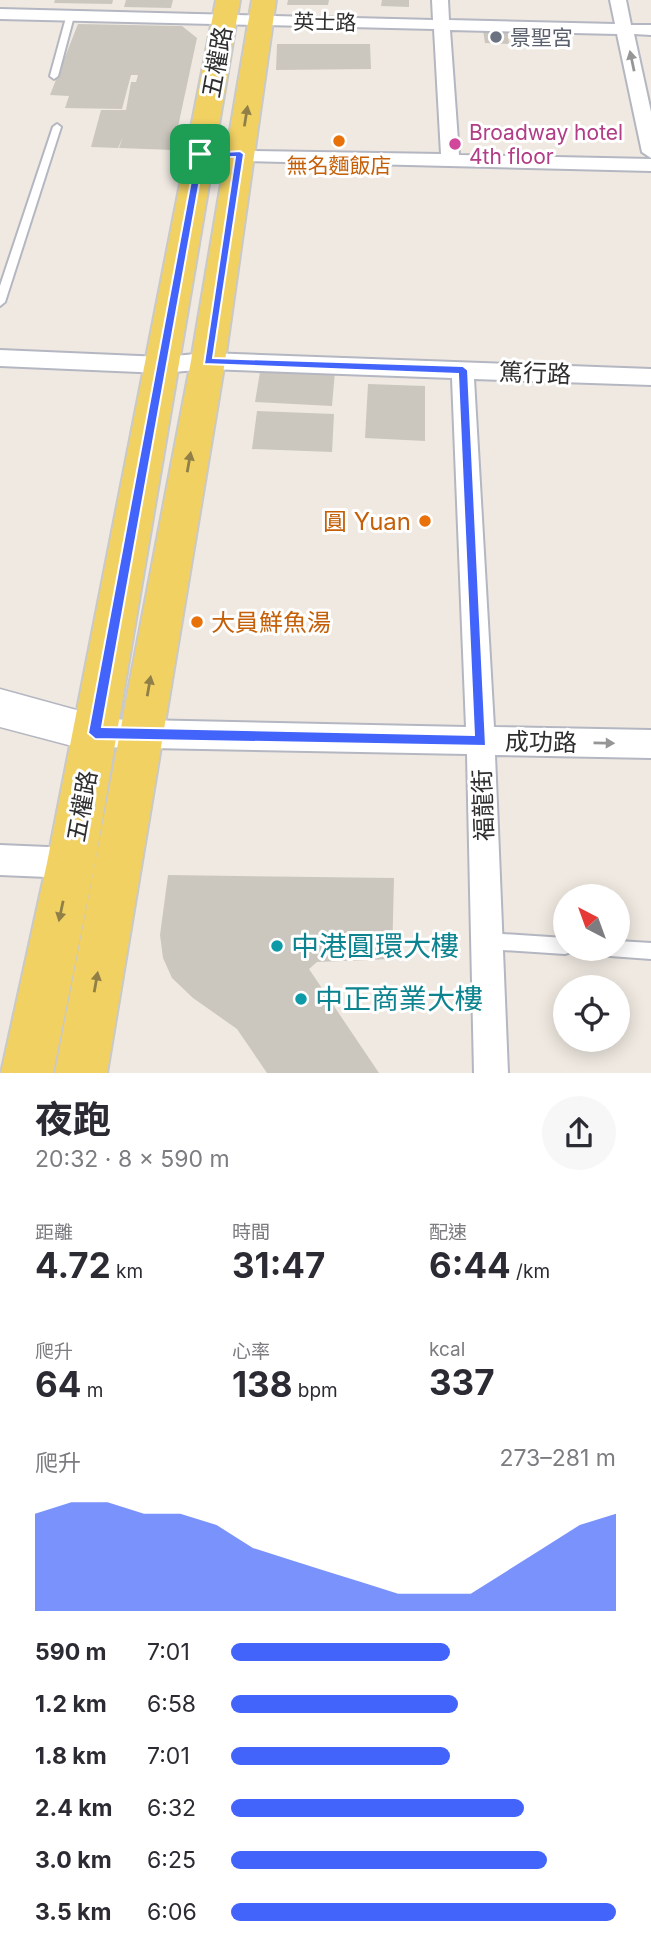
<!DOCTYPE html>
<html lang="zh-TW">
<head>
<meta charset="utf-8">
<style>
  body { margin:0; font-family:Inter,"Noto Sans TC",sans-serif; background:#f7f7f7; color:#2b2b33; height:100vh; display:flex; flex-direction:column; font-size:26px; white-space:nowrap }
  * { box-sizing:border-box; margin:0 }
  p { font-size:23px; color:#7c7c81 }
  .icon { flex:none; width:38px; height:38px; fill:none; stroke:currentColor; stroke-width:2; stroke-linecap:round; stroke-linejoin:round }
  .map { position:relative; height:1073px; overflow:hidden }
  .sheet { display:flex; flex-direction:column; background:#fff; flex:1 }
  .sheet>* { flex:none }
  .needle { width:46px; rotate:319deg }
  .fabs { position:absolute; left:553px; top:884px; display:grid; gap:14px }
  .fabs a { display:grid; place-items:center; width:77px; height:77px; border-radius:50%; background:#fff; box-shadow:0 4px 18px #0003; font-size:35px }
  .pin { position:absolute; display:grid; place-items:center; width:60px; height:60px; color:#fff; margin:-30px; border-radius:14px; box-shadow:0 4px 10px #0006 }
  .round { display:grid; place-items:center; flex:none; width:74px; height:74px; border-radius:37px; background:#f7f7f7 }
  .summary { display:flex; align-items:center; justify-content:space-between; height:119px; padding:0 35px }
  h1 { font-size:38px; font-weight:700; line-height:52px }
  .figures { display:grid; grid-template-columns:repeat(3,1fr); gap:10px; height:119px; padding:7px 35px }
  .figures div { display:grid; align-content:center }
  .figures b { font-size:35px; font-weight:700 }
  .figures small { font-size:19px; font-weight:400 }
  .figures p { font-size:19px }
  .chart { height:196px; padding:14px 35px }
  .chart p { display:flex; justify-content:space-between }
  .chart svg { width:100%; height:126px; margin-top:7px; fill:#4264fb; opacity:.7 }
  ul { padding:0 35px; list-style:none; font-size:23px }
  li { display:grid; grid-template-columns:112px 84px 1fr; align-items:center; height:52px }
  li i { height:18px; border-radius:9px; background:#4264fb }
  .map>svg:first-child { display:block }
</style>
</head>
<body>
<div class="map">
<svg width="651" height="1073" viewBox="0 0 651 1073">
  <rect width="100%" height="100%" fill="#efe9e1"/>
  <g fill="#cbc7bf">
    <polygon points="55,0 113,0 112,4 54,3"/>
    <polygon points="126,0 173,0 171,8 124,7"/>
    <polygon points="288,0 329,0 328,5 287,5"/>
    <polygon points="382,0 409,0 409,7 381,6"/>
    <polygon points="78,24 182,26 197,38 173,150 119,148 123,137 118,148 91,147 101,110 126,110 131,82 136,82 138,75 131,75 122,109 65,108 69,96 50,95"/>
    <polygon points="483,30 508,30 509,44 485,43"/>
    <polygon points="277,44 370,44 371,69 276,70"/>
    <polygon points="261,366 335,371 332,406 255,402"/>
    <polygon points="368,384 425,386 425,441 365,438"/>
    <polygon points="257,411 334,414 332,452 252,449"/>
    <polygon points="168,875 394,878 392,959 317,962 309,969 379,1073 267,1073 237,1029 193,998 172,978 163,958 160,935"/>
  </g>
  <g fill="none" stroke-linecap="round" stroke-linejoin="round">
    <defs>
      <g id="lane">
        <polygon points="67,14 74,16 58,76 54,79 50,76"/>
        <polygon points="57,124 61,127 5,302 0,306 0,286 53,127"/>
        <polygon points="487,933 565,938 565,948 572,948 571,952 565,954 487,949 481,947 479,941 481,935"/>
        <polygon points="618,941 651,943 651,959 610,956 604,954 602,948 618,948"/>
      </g>
      <g id="street">
        <polygon points="432,0 448,0 449,20 615,24 610,0 626,0 631,25 651,25 651,35 634,34 651,112 651,158 642,152 617,34 450,30 459,155 651,159 651,171 200,160 194,158 191,154 194,150 441,154 434,29 0,19 0,9 433,20"/>
        <polygon points="0,350 162,357 208,353 651,369 651,385 474,379 494,727 651,730 651,758 495,755 508,1073 474,1073 467,754 95,747 85,743 81,733 85,723 95,719 466,727 452,378 208,369 162,373 0,366"/>
        <polygon points="0,845 71,848 82,852 86,863 82,874 71,878 0,875"/>
      </g>
      <polygon id="secondary" points="0,689 109,719 115,733 109,747 95,752 0,727"/>
      <g id="primary">
        <polygon points="216,0 240,0 95,863 53,1073 1,1073 47,863"/>
        <polygon points="252,0 276,0 225,361 107,1073 55,1073 191,361"/>
      </g>
    </defs>
    <use href="#lane" stroke="#b4b7c1" stroke-width="4"/>
    <use href="#street" stroke="#b4b7c1" stroke-width="4"/>
    <use href="#secondary" stroke="#b4b7c1" stroke-width="3"/>
    <use href="#primary" stroke="#c9c9c9" stroke-width="4"/>
    <use href="#lane" fill="#fff" fill-rule="evenodd"/>
    <use href="#street" fill="#fff" fill-rule="evenodd"/>
    <use href="#secondary" fill="#fff" fill-rule="evenodd"/>
    <use href="#primary" fill="#f2d163" fill-rule="evenodd"/>
  </g>
  <defs><path id="oneway-solid" d="M-6-.8H1V-3.2L6.5 0L1 3.2V.8H-6Z" transform="scale(1.75)"/></defs>
  <g fill="#969696">
    <use href="#oneway-solid" transform="translate(632 61) rotate(-102)"/>
    <use href="#oneway-solid" transform="translate(604 743) rotate(1)"/>
  </g>
  <g fill="#908048">
    <use href="#oneway-solid" transform="translate(246 116) rotate(-81)"/>
    <use href="#oneway-solid" transform="translate(189 462) rotate(-80)"/>
    <use href="#oneway-solid" transform="translate(149 686) rotate(-80)"/>
    <use href="#oneway-solid" transform="translate(61 911) rotate(102)"/>
    <use href="#oneway-solid" transform="translate(96 982) rotate(-80)"/>
  </g>
  <path fill="#4264fb" stroke="#fff" stroke-width="2" fill-rule="evenodd" d="M240,151l4,3 -31,204 250,8 5,4 18,376 -391,-7 -7,-6 108,-579zM204,157h31l-31,207 254,10 16,361 -372,-8z"/>
  <circle fill="#6b7280" stroke="#fff" stroke-width="2.5" cx="496" cy="37" r="7"/>
  <g fill="#e8710a" stroke="#fff" stroke-width="2.5">
    <circle cx="339" cy="141" r="7"/>
    <circle cx="425" cy="521" r="7"/>
    <circle cx="197" cy="622" r="7"/>
  </g>
  <circle fill="#d1479c" stroke="#fff" stroke-width="2.5" cx="455" cy="144" r="7"/>
  <g fill="#0f9aa8" stroke="#fff" stroke-width="2.5">
    <circle cx="277" cy="946" r="7"/>
    <circle cx="301" cy="999" r="7"/>
  </g>
  <g text-anchor="middle" dominant-baseline="central" stroke-width="6" stroke-linejoin="round" paint-order="stroke">
    <g font-size="21" fill="#2e2e2e" stroke="#fff">
      <text transform="translate(325 22) rotate(1)">英士路</text>
    </g>
    <g font-size="21" fill="#5b616d" stroke="#fff" text-anchor="start">
      <text x="510" y="37">景聖宮</text>
    </g>
    <g font-size="21" fill="#b23c85" stroke="#fff" text-anchor="start">
      <text x="469" y="132">Broadway hotel<tspan x="469" dy="24">4th floor</tspan></text>
    </g>
    <g font-size="21" fill="#c56008" stroke="#fff">
      <text x="339" y="165">無名麵飯店</text>
    </g>
    <g font-size="24" fill="#2e2e2e" stroke="#fff">
      <text transform="translate(217 62) rotate(-80)">五權路</text>
      <text transform="translate(535 373) rotate(2)">篤行路</text>
      <text transform="translate(541 742) rotate(1)">成功路</text>
      <text transform="translate(483 805) rotate(-92)">福龍街</text>
      <text transform="translate(82 806) rotate(-80)">五權路</text>
    </g>
    <g font-size="24" fill="#c56008" stroke="#fff" text-anchor="end">
      <text x="411" y="521">圓 Yuan</text>
      <text x="211" y="622" text-anchor="start">大員鮮魚湯</text>
    </g>
    <g font-size="28" fill="#0d838f" stroke="#fff" text-anchor="start">
      <text x="291" y="946">中港圓環大樓</text>
      <text x="315" y="999">中正商業大樓</text>
    </g>
  </g>
</svg>
<div class="fabs">
<a><svg class="needle" viewBox="-14 -14 28 28"><path d="M0-13l5 13h-10z" fill="#e53935"/><path d="M0 13l5-13h-10z" fill="#7c7c81"/></svg></a>
<a><svg class="icon" aria-label="locate" viewBox="0 0 24 24"><circle cx="12" cy="12" r="6"/><path d="M12 2v4M12 18v4M2 12h4M18 12h4"/></svg></a>
</div>
<div class="pin" style="left:200px;top:154px;background:#1e9e55"><svg class="icon" aria-label="arrive" viewBox="0 0 24 24"><path d="M6 21V4h12l-3 4 3 4H6"/></svg></div>
</div>
<section class="sheet">
<div class="summary"><div><h1>夜跑</h1><p>20:32 · 8 × 590 m</p></div><a class="round"><svg class="icon" aria-label="share" viewBox="0 0 24 24"><path d="M12 15V3M7 8l5-5 5 5M5 13v7h14v-7"/></svg></a></div>
<div class="figures">
<div><p>距離</p><b>4.72<small> km</small></b></div>
<div><p>時間</p><b>31:47</b></div>
<div><p>配速</p><b>6:44<small> /km</small></b></div>
</div>
<div class="figures">
<div><p>爬升</p><b>64<small> m</small></b></div>
<div><p>心率</p><b>138<small> bpm</small></b></div>
<div><p>kcal</p><b>337</b></div>
</div>
<div class="chart"><p><span>爬升</span>273–281 m</p>
<svg viewBox="0 0 160 44" preserveAspectRatio="none"><path d="M0 44V10L10 6L20 6L30 10L40 10L50 14L60 22L70 26L80 30L90 34L100 38L110 38L120 38L130 30L140 22L150 14L160 10V44z"/></svg>
</div>
<ul>
<li><b>590 m</b>7:01<i style="width:57%"></i></li>
<li><b>1.2 km</b>6:58<i style="width:59%"></i></li>
<li><b>1.8 km</b>7:01<i style="width:57%"></i></li>
<li><b>2.4 km</b>6:32<i style="width:76%"></i></li>
<li><b>3.0 km</b>6:25<i style="width:82%"></i></li>
<li><b>3.5 km</b>6:06<i style="width:100%"></i></li>
</ul>
</section>
</body>
</html>
